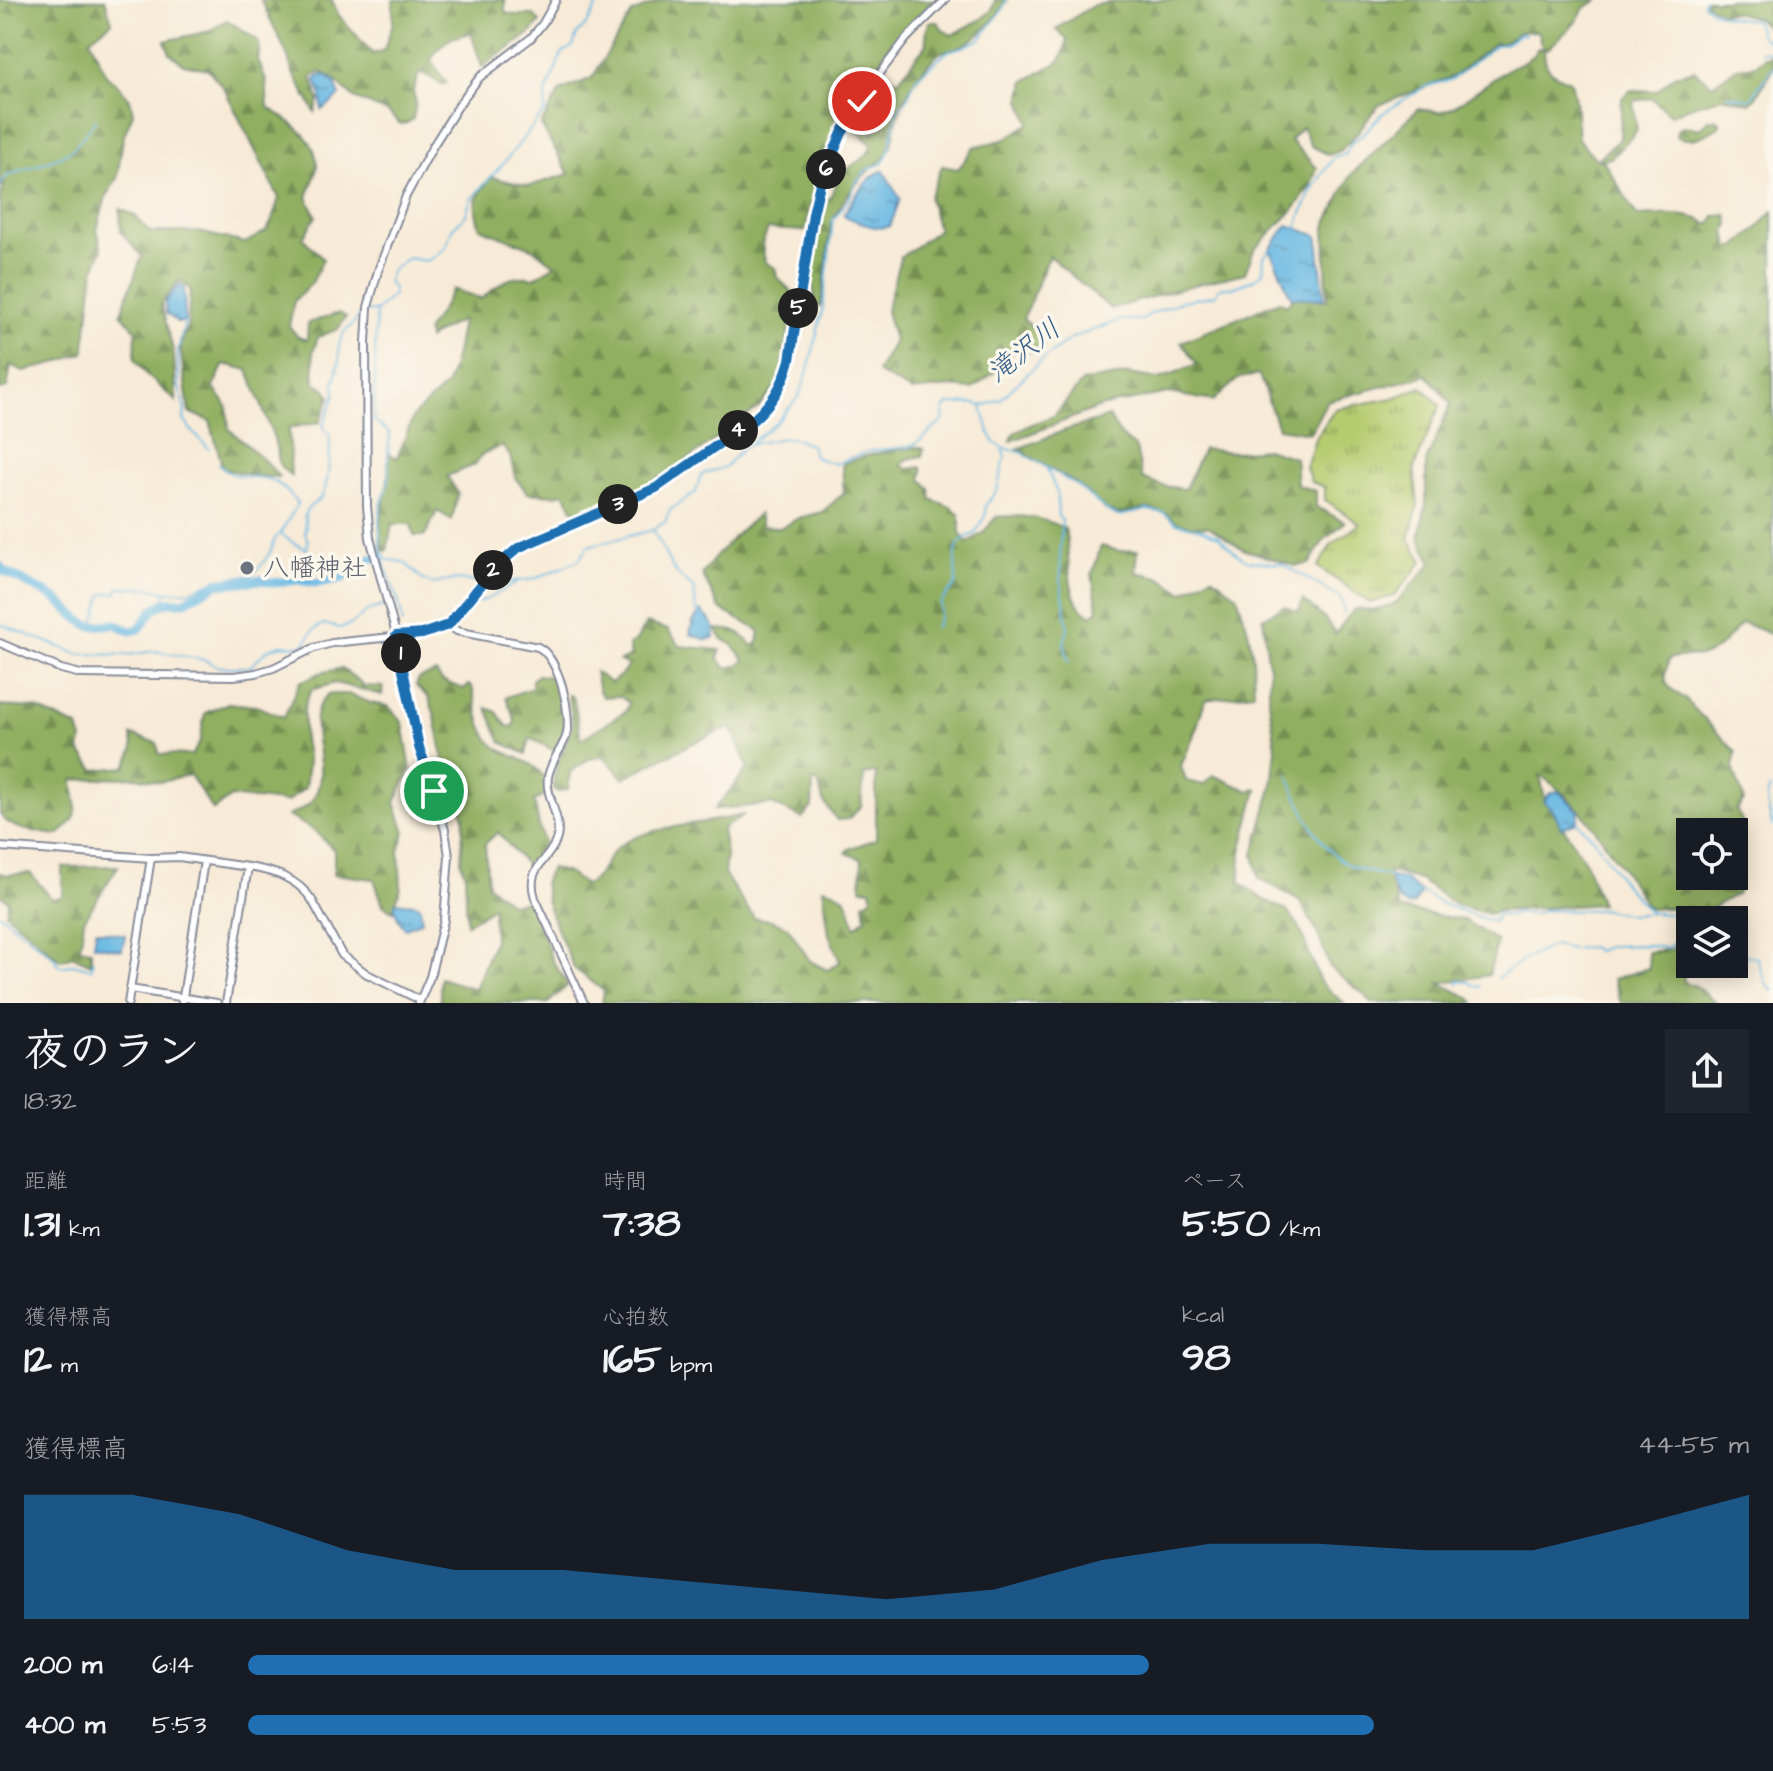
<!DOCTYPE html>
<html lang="ja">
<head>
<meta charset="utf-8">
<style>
  body { margin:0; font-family:"Architects Daughter","Klee One",sans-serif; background:#20242c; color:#f1f3f6; height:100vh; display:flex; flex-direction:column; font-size:30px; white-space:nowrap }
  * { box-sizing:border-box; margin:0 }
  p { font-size:26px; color:#9ea1a6 }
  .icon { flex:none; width:44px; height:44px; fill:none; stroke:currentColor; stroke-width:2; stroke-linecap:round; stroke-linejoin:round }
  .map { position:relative; height:1003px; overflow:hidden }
  .details { display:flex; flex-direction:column; background:#171b24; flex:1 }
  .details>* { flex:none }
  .tools { position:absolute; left:1676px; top:818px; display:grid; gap:16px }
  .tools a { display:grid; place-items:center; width:72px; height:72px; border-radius:0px; background:#171b24; box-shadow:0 4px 20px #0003; font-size:40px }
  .pin { position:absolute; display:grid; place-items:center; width:68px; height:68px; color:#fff; margin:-34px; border:4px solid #fff; border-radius:50%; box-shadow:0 2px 8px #0007 }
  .km { position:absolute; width:40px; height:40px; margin:-20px; border-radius:50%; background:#222; color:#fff; font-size:22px; line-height:40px; text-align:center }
  .round { display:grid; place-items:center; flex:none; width:84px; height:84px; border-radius:0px; background:#20242c }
  .head { display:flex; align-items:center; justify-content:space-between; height:136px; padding:0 24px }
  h1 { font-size:44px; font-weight:700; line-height:60px }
  .figures { display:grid; grid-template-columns:repeat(3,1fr); gap:12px; height:136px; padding:8px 24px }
  .figures div { display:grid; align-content:center }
  .figures b { font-size:40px; font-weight:700 }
  .figures small { font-size:22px; font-weight:400 }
  .figures p { font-size:22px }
  .chart { height:224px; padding:16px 24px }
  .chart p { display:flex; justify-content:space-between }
  .chart svg { width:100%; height:144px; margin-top:8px; fill:#1f6fb2; opacity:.7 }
  ul { padding:0 24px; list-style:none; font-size:26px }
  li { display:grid; grid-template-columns:128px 96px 1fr; align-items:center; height:60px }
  li i { height:20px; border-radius:10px; background:#1f6fb2 }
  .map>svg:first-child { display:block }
</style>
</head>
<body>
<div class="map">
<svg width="1773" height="1003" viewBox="0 0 1773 1003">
  <defs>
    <pattern id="grass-tufts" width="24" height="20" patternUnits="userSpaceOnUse" patternTransform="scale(2)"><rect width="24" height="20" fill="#b6cb6e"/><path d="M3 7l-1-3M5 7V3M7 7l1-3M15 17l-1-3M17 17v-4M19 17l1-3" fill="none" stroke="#93a55e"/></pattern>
    <pattern id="forest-firs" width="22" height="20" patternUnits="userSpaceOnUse" patternTransform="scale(2)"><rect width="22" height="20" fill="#90af61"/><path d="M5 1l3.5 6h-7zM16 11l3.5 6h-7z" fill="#758f53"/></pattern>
    <pattern id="water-ripples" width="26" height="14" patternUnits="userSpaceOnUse" patternTransform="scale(2)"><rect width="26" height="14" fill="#68b8e3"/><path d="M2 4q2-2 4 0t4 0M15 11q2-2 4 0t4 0" fill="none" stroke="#5596bb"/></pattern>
  </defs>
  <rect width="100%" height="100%" fill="#fbf7ec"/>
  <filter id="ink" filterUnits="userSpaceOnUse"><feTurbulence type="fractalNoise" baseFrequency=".0125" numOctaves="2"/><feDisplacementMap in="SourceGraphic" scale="16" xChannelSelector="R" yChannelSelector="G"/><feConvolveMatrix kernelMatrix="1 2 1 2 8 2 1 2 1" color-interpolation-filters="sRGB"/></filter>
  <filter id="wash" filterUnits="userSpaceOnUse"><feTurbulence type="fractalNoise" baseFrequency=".006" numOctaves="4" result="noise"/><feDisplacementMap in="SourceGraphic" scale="32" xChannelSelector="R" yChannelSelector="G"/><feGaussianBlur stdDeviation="1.8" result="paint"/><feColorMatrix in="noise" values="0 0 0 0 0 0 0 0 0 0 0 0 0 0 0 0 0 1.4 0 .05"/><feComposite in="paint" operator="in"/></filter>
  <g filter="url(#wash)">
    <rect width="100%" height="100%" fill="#f7ead6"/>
    <polygon fill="url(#grass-tufts)" stroke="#687d66" stroke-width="2" points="1422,387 1440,405 1414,468 1418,506 1409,539 1423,561 1394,596 1370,603 1318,567 1331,545 1360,524 1325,500 1325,487 1311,482 1306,467 1315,439 1335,409 1393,398"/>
    <g fill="url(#forest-firs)" stroke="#566f60" stroke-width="2" fill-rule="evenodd">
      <polygon points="0,0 105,0 112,22 90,39 106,75 118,85 130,99 133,113 123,138 117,179 106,196 97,230 102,250 94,269 84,353 47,366 23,371 11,365 7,388 0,390 0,197 5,183 0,187"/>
      <path d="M261,0h71l7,16 34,38 11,-4 9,-27v-23h112v13l10,2h19l6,7 -9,11 -49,34 -11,-34c-22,4 -27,7 -40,26l15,24 -4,1 -22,-12 -7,19 3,11 -3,17 -6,4 -7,1 -12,-12 -34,-14 -23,-21 -10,-5 -9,5 7,23 -4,12 -22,-39 -7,-21z"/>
      <path d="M663,0h273c-33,31 -60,67 -84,105 -12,19 -24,39 -31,60 -8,21 -12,44 -16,66l-37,-2 -6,15 3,18 10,6 2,9 18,18 -14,80 -8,15 -14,17 -76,56 -42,26 -29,14 -35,13 -12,-23 -11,2 -26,-2 -13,-15 -5,-22 -8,-10 -20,8 -7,11 -28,11 11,17 -6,27 -15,-9 -12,25h-11l-3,-12h-19l-5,27h-4c-8,-30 1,-44 5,-72 1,-8 0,-18 0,-26l9,5 17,-43 33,-30 9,-31 6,-34 -28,14 -6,5 -1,-9 13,-18 13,-23 28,10c19,-15 28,-26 53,-21l21,-13 -23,-17 -52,-20c-8,-26 -6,-30 11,-51l38,9 40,-12 -28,-49 19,-34 32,-13 40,-65z"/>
      <path d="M995,0h12c-11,18 -28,39 -48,47 -8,4 -16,2 -22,8 -17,16 -29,35 -38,56 -6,16 -3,34 -15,47 -4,5 -10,7 -14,11 -14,13 -33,39 -39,56l-9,76 -2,6 -4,-2 -3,-18 -5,-12 10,-62 3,-7 6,-3c6,-11 12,-28 22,-35 10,-9 20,-9 22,-24l-15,-14 5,-8 12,12 15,-36 -9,-9 4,-11 6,-2 9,5c10,-12 18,-25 29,-37l-1,-9 3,-13h9l5,8 9,5 28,-15 12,-10z"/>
      <path d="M1130,0h468l-14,8 -8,14 -28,27 -5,-1c-4,-5 -2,-11 -6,-17l-17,1 -17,11h-8l-41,33 -75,29 -27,34 -12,12 -11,4 -18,-9 -9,-19 -12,13 27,28 -8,21 -16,21 -39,40 -9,23 -59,14 -75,22 -62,-53 -26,63 25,21 -17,12 -13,-6 -22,25 -24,18 -22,-2 -39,4 -34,-19 17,-31 -8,-30 14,-53 38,-28 -9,-32 13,-32 16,3 16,-22 29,-7 27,-17 -9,-23 4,-19 35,-20 8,-21 -12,-11 38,-24z"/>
      <polygon points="1706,0 1773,0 1773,33 1757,18 1735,12 1722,13 1705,3"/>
      <path d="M227,20l30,20 3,7 -2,13 8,21 2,26c22,15 55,34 48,65 -2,8 -6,17 -9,25l9,19 -13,22 20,21 -11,24 -18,18 -5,25 9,11 9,3 1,-17 31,-10 7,4 -8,12 -20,8 -5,15 2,31 10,5 5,8 -10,26 -31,6 2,48 -11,-10 -6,-28 -26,-68 -24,-6 -11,23 14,19 2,23 39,35 11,13 -23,-1 -33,-7 -13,-48 -21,-9 -9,-66 8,-22 2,-35 -11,-8 -18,23 13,50 2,47 -29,-26 -12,-16 1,-29 -15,-17 21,-57 -21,-24 -1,-23 14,6 16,17h49l46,11 21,-12 5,-8 8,-25 -55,-110 -16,-19 -25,-5 -13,-11 -5,-12 45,-10z"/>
      <path d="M1538,48l6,2c1,23 9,22 27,32l4,17 3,40 17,19 10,5 32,53c25,-1 51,-5 73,9l5,-9 12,-1 2,10 -3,7 3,15 5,1 21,-17 18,-20v424l-30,-12c-8,6 -22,24 -29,28 -13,9 -31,3 -45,8l-4,16 1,7 4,6 16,12 50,52 -3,15 11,34 -8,9 6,10 -4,73 -37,21 -13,-7 -39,2c-32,-46 -61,-102 -109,-134l5,24 40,62 16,43 -102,7 -11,3 -34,-10 -34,-24 -32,-9 11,38 65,11 33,21 -8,34 -49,8 30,15 4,5h-102l-7,-8 -35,-27 -13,-36 -17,-31 -41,-23 -5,-24 18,-67 4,-38 -7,-48v-32l-6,-51 21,-12 15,6 4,-12 22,19 10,15 19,-25 16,1 24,-5 38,-42 -13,-26 7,-33v-42l25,-59 -24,-28 -100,26 -17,32 -32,-5 -19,-53 -20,3 -26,23 -45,-8 -65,13 -92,35 3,-8 18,-9 22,-8 28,-34 46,-8 31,5 38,-15 -16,-22 98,-41 8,4 7,-8 33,3 -2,-73 26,-52 67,-66 22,3 12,-4 59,-41 13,-5 9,-7zM1690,832h44v44h-44z"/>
      <polygon points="1773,56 1773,69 1755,98 1750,103 1724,97 1695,105 1670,115 1652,98 1633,101 1637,131 1611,158 1602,160 1599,157 1620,139 1622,98 1631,90 1657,91 1674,76 1694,70 1712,85 1737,68 1756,65 1765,57"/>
      <path d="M1709,119h7l4,3 -1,5c-13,8 -29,17 -43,9 1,-15 14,-9 23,-7z"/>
      <polygon points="1109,417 1121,436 1136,448 1142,478 1163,486 1185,489 1203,449 1234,452 1266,449 1295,458 1297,485 1316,491 1316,507 1345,522 1324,540 1309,564 1295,566 1243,549 1208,526 1197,527 1176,522 1165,513 1147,509 1118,514 1106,510 1078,485 1017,449 1066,430"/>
      <path d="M916,447l8,2 -2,7 -14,3 -7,6 7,4 12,-2 2,3 -1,9 9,10 1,10 22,9 7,7v18l7,10 16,-10 13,-16c27,-2 44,-1 69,12 5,22 1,60 15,78 3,4 8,5 11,8l7,-5 -6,-36 9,-28 18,5 19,-1 -2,22 23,5 24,15 29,-16 25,19 11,35 5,27 1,36 -49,7 -9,30 -15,36 5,15 18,4 9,-10 36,16 8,-2 -16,63 -1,30 22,17 24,11 13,16 21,56 24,21h-742l2,-12 -30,-23 -20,-46 -7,-19 -3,-21 7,-14 17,5 17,12c17,-7 19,-26 32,-37 26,-22 93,-25 127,-33l-22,14 4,26 -2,19 30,44 17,2 17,7 22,34 17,9 13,-8 -11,-28 -6,-46c27,6 25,14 32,39l11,-9 -2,-15 8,-6 -1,-8 -10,-1 1,-29 -16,-6 2,-4 28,-10v-66l-12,2 -3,32 -13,12 -11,1 -14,-19 -5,-19 -5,-1 -1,26 -10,11 -30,-14 -57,5 33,-41 -17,-41 -36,15 -72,36 -19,-22 -15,3 -19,13 -2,17 -11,3 -3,-3c-2,-28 16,-43 18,-68 0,-9 -3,-17 -4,-26l3,1 3,5 7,38 45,-28 3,-8 -10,-7 -16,1 -4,-6 -4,-19 16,11 11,-9 7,-9 -9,-4 11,-5 -2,-11 7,-4 10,-18 22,7 12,16 41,4 -3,8 7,9h8l12,-6 -13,-17 -10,-5 -6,-10c8,1 18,0 24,5 6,4 8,9 14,12l4,-4 2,-11 -40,-22 -18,-35c17,-23 35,-42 57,-60l3,12 18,2 19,-10 23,-6 22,-19 -2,-29c25,-10 47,-14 74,-17z"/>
      <path d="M342,668l23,18 18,1 -1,8 -47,-12 -24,7 -7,18v31l4,24 -3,25 -18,14 -56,-5 -18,13 -23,-35 -29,7 -25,-5 -63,3c2,29 12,35 -16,55 -19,-3 -47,-4 -57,-21v-108l35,2 43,19 4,13 -3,11 16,19 31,-3 7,-17 -1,-15 25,8 2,11 33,1 8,-13 5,-29 23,-10 28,3 28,11 16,-35 20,-9z"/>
      <path d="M436,673l6,8 22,8 4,-4 4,2c4,17 7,39 18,54 15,19 58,17 57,52l-13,8 6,29 5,17 -16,22 -31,-37 -13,12 3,41 23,19 19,-4 23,62 15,23 -20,18h-108v-25l35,11 19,-49 -1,-33 -26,17 -2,-49 -4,-13 3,-45 -20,-55 -10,-49 -6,-16 -12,-11 3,-8z"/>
      <polygon points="537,675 557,678 567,725 555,751 530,738 526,754 501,742 487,708 497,712 507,726 513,727 515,720 506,697 532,688 532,680"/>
      <path d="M328,694h20l23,9 17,3 15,17 8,46 -16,33 10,30 -6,18 2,37 -8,24 -10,-6 -9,-26 -40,-5v-24l-19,-19 -27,-15c7,-4 17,-7 22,-13 25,-30 -5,-73 10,-99 2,-4 5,-6 8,-10z"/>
      <path d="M118,866l-34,54 -4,28 11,2v14l-17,-8 -14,4 -54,-47 3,-12 -9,-6v-22l5,2 25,-2 22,26 10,-2c4,-12 -3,-20 1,-30z"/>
      <path d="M1683,945h7v19h32c-13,10 -25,5 -38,2v16l12,4 20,17h-95l-8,-24 36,-11 -1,-16 20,-2z"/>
    </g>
    <g fill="url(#water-ripples)" stroke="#4274a0" stroke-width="2">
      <polygon points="325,75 335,83 340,96 322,110 321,95 316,80 319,76"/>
      <path d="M883,170l17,29 -10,27c-14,6 -32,-5 -46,-10v-2c12,-18 19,-34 39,-44z"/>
      <polygon points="1288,225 1318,236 1324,299 1291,297 1270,249"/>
      <polygon points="179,285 184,288 185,322 177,322 166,313 165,302"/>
      <path d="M701,611c9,9 16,14 13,27l-7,2 -17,-6 3,-12z"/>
      <polygon points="1558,791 1579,811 1577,822 1561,828 1555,813 1544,801 1550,793"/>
      <path d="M1390,877l13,2 18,13c-1,2 -6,11 -7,12 -13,9 -23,-19 -24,-27z"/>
      <path d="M395,902l19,2 6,2 2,15 -17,7c-7,-8 -11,-15 -10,-26z"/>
      <polygon points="96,930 125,935 122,950 94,945"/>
    </g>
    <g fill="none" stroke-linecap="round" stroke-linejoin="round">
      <g stroke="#68b8e3" stroke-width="2">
        <path d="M1704,0l-1,4c18,14 30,14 52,16l6,16 12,8"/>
        <polyline points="1761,51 1773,53"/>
        <polyline points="1727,95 1750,99 1773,67"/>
        <polyline points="0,185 7,176 61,156 74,148 96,119"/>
        <polyline points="1296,228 1312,189 1334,157 1346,154 1351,143 1364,133 1383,113 1424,87 1452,79 1496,45 1505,44 1520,34 1525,35"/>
        <polyline points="185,322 178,350 179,387 185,409 184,420 191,430 209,449"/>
        <polyline points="982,407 989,432 995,443 1003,448 1021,452 1077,486 1106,510 1118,516 1147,510 1164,513 1176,523 1201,529 1219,537 1237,554 1249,561 1282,564 1341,598 1344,613"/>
        <polyline points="752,442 776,423 799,396 808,371 823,308 833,220 849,199 856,182 866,170 883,163 889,151 898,109 907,100 916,78 948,51 963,47 979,40 1002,11 1006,0"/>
        <polyline points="1047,469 1057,493 1058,517 1062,520 1060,545 1061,583 1068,627 1064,643 1069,662"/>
        <path d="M654,531c12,23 17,43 40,57l2,23h5"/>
        <path d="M281,534l14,10 12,5 1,-8 -3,-8c2,-7 -1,-12 0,-19 2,-9 13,-11 17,-18 7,-12 9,-50 7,-63l-5,-3 -1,-4 12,-32 -1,-10 5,-23v-16l5,-13 9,-8 9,-12 13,-1"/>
        <polyline points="383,561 399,603 403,624"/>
        <polyline points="481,582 453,580 432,584 423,580 404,562 383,559 381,556 379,519 381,505 389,481 388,454 390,433 374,421 376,311 393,295 393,289 388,281 391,271 403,261 409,258 426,261 433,258 446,247 452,229 466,215 471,199 503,164 545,111 546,93 562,53 573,46 577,34 588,23 600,0"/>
        <path d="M487,584l47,-5 45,-19 9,-14 65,-16 12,-8 5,-12 26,-18 4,-15 3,-3 22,-7 17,-18 9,-5 33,-6h9l19,8 2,11 21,7 34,-13 38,-4 9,-3 27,-23 1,-12 5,-5c13,1 22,-3 33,2l18,-6 43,-41 29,-21 48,-18h22l8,-6 33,-13 33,-6 2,-6 6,-2 9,1 22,-9 8,-7 1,-15 6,-8"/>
        <polyline points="166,593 166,602"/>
        <polyline points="470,605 488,599 516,583"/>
        <polyline points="0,624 78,654 127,655 155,651 205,660 219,667 250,667 267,650 281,645 299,646 305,644 313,630 324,624 340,628 350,625 370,610 383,606"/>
        <path d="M90,626l6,-9 7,-23 14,-1 1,-5h34l14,4 24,-1 28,-12 34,-4c11,-11 20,-22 23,-37l5,-4 18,-31c-7,-7 -15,-18 -25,-22 -17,-8 -42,2 -54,-18"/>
        <path d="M935,628l5,-11 1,-15 15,-18c0,-21 -7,-45 19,-50l10,-18 1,-11 11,-15 8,-33 -2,-6"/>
        <path d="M1288,774c11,30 33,80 65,93 11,4 25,6 37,10"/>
        <path d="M1770,788c-6,11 0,27 3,39"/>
        <polyline points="1577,822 1594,839 1627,888 1651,913 1671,914 1686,920 1685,929 1690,939"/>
        <polyline points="1421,892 1442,904 1493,922 1498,914 1507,916 1518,913 1536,914 1545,910 1589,911 1601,909 1631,915 1651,913"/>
        <polyline points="0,914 55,958 58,965 63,967 73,964 91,969 93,960"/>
        <polyline points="1734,953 1757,958 1766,983 1773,991"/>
        <polyline points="1497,978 1528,957 1554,945 1572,949 1591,947 1596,951 1610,946 1646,945 1666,948 1677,942 1690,941"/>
        <polyline points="1458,984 1459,981 1469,982 1478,987 1481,986"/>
      </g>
      <polyline stroke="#68b8e3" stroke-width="9" points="0,566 2,570 55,598 80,620 90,626 115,624 131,631 139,629 154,609 166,602 183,602 218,584 261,580 273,583 298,580 317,583 343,578 367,560 381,556"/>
    </g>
  </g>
  <g filter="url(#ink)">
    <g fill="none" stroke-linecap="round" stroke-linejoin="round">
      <defs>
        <g id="tertiary">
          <path d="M448,625l9,6 9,2 72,14c21,10 35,69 28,90 -5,13 -16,26 -18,40 -3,20 14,40 9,61 -8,25 -32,28 -22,60l49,105"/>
          <path d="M0,643l61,26 20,5 153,2 22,-3 17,-5 41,-20 18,-5 90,-9 26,-9 47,-57 23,-20 138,-60 97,-68c19,-18 30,-35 37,-60l23,-146 7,-30 12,-29 10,-22 41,-64 23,-30 39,-39"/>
          <polyline points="0,847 151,858"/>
          <path d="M248,867c26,4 49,11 64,33l30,55 25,19 53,26"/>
          <polyline points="130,989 217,1003"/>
          <polyline points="128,1003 151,858 179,857 248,867 226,1003"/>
          <polyline points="182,1003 204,861"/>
          <polyline points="419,1003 430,977 444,920 449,856 445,830 419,747 401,653 370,538 367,506 366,342 368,307 378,271 406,196 433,146 462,100 480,77 531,38 543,23 556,0"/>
        </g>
      </defs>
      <use href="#tertiary" stroke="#898c9a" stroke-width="10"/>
      <use href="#tertiary" stroke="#fff" stroke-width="6"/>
    </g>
  </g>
  <g fill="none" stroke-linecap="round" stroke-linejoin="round" filter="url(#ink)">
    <defs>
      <path id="route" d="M434,791l-15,-44 -23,-111 26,-2 26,-9 47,-57 23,-20 138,-60 97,-68c20,-18 30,-35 37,-60l23,-146 7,-30 22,-51 20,-32"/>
    </defs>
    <use href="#route" stroke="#fff" stroke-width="16"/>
    <use href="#route" stroke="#1f6fb2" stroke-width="10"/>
  </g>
  <circle fill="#6b7280" stroke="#fbf7ec" stroke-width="3" cx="247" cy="568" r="8"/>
  <g text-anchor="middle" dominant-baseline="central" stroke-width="7" stroke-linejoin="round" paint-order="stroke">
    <g font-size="26" fill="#5b616d" stroke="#fbf7ec" text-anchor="start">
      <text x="263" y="568">八幡神社</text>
    </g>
    <g font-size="28" font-style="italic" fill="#325886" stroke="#fbf7ec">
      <text transform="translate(1024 351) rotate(-38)">滝沢川</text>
    </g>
  </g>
</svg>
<div class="tools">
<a><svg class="icon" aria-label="locate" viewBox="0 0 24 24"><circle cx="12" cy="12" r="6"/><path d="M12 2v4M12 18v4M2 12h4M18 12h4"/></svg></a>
<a><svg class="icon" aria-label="layers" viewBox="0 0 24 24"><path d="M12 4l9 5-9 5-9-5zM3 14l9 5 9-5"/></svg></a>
</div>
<div class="pin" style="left:434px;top:791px;background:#1e9e55"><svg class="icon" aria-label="arrive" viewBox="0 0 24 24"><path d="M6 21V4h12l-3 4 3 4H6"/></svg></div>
<div class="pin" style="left:862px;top:101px;background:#d93025"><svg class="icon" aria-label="check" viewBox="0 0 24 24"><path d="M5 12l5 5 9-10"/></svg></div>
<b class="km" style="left:401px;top:653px">1</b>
<b class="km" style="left:493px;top:570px">2</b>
<b class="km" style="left:618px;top:504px">3</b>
<b class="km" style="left:738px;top:430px">4</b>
<b class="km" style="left:798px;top:308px">5</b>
<b class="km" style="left:826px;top:169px">6</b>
</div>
<section class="details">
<div class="head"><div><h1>夜のラン</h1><p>18:32</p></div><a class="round"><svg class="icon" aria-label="share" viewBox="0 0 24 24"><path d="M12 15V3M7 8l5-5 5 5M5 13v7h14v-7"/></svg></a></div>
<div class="figures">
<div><p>距離</p><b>1.31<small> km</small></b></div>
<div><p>時間</p><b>7:38</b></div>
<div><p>ペース</p><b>5:50<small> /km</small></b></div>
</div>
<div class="figures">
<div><p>獲得標高</p><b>12<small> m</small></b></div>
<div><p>心拍数</p><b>165<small> bpm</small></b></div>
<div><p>kcal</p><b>98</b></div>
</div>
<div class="chart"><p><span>獲得標高</span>44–55 m</p>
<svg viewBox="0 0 160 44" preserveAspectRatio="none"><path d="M0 44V6L10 6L20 12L30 23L40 29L50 29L60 32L70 35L80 38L90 35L100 26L110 21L120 21L130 23L140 23L150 15L160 6V44z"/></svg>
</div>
<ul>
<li><b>200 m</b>6:14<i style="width:60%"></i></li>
<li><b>400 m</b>5:53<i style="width:75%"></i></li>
</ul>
</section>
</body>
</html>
